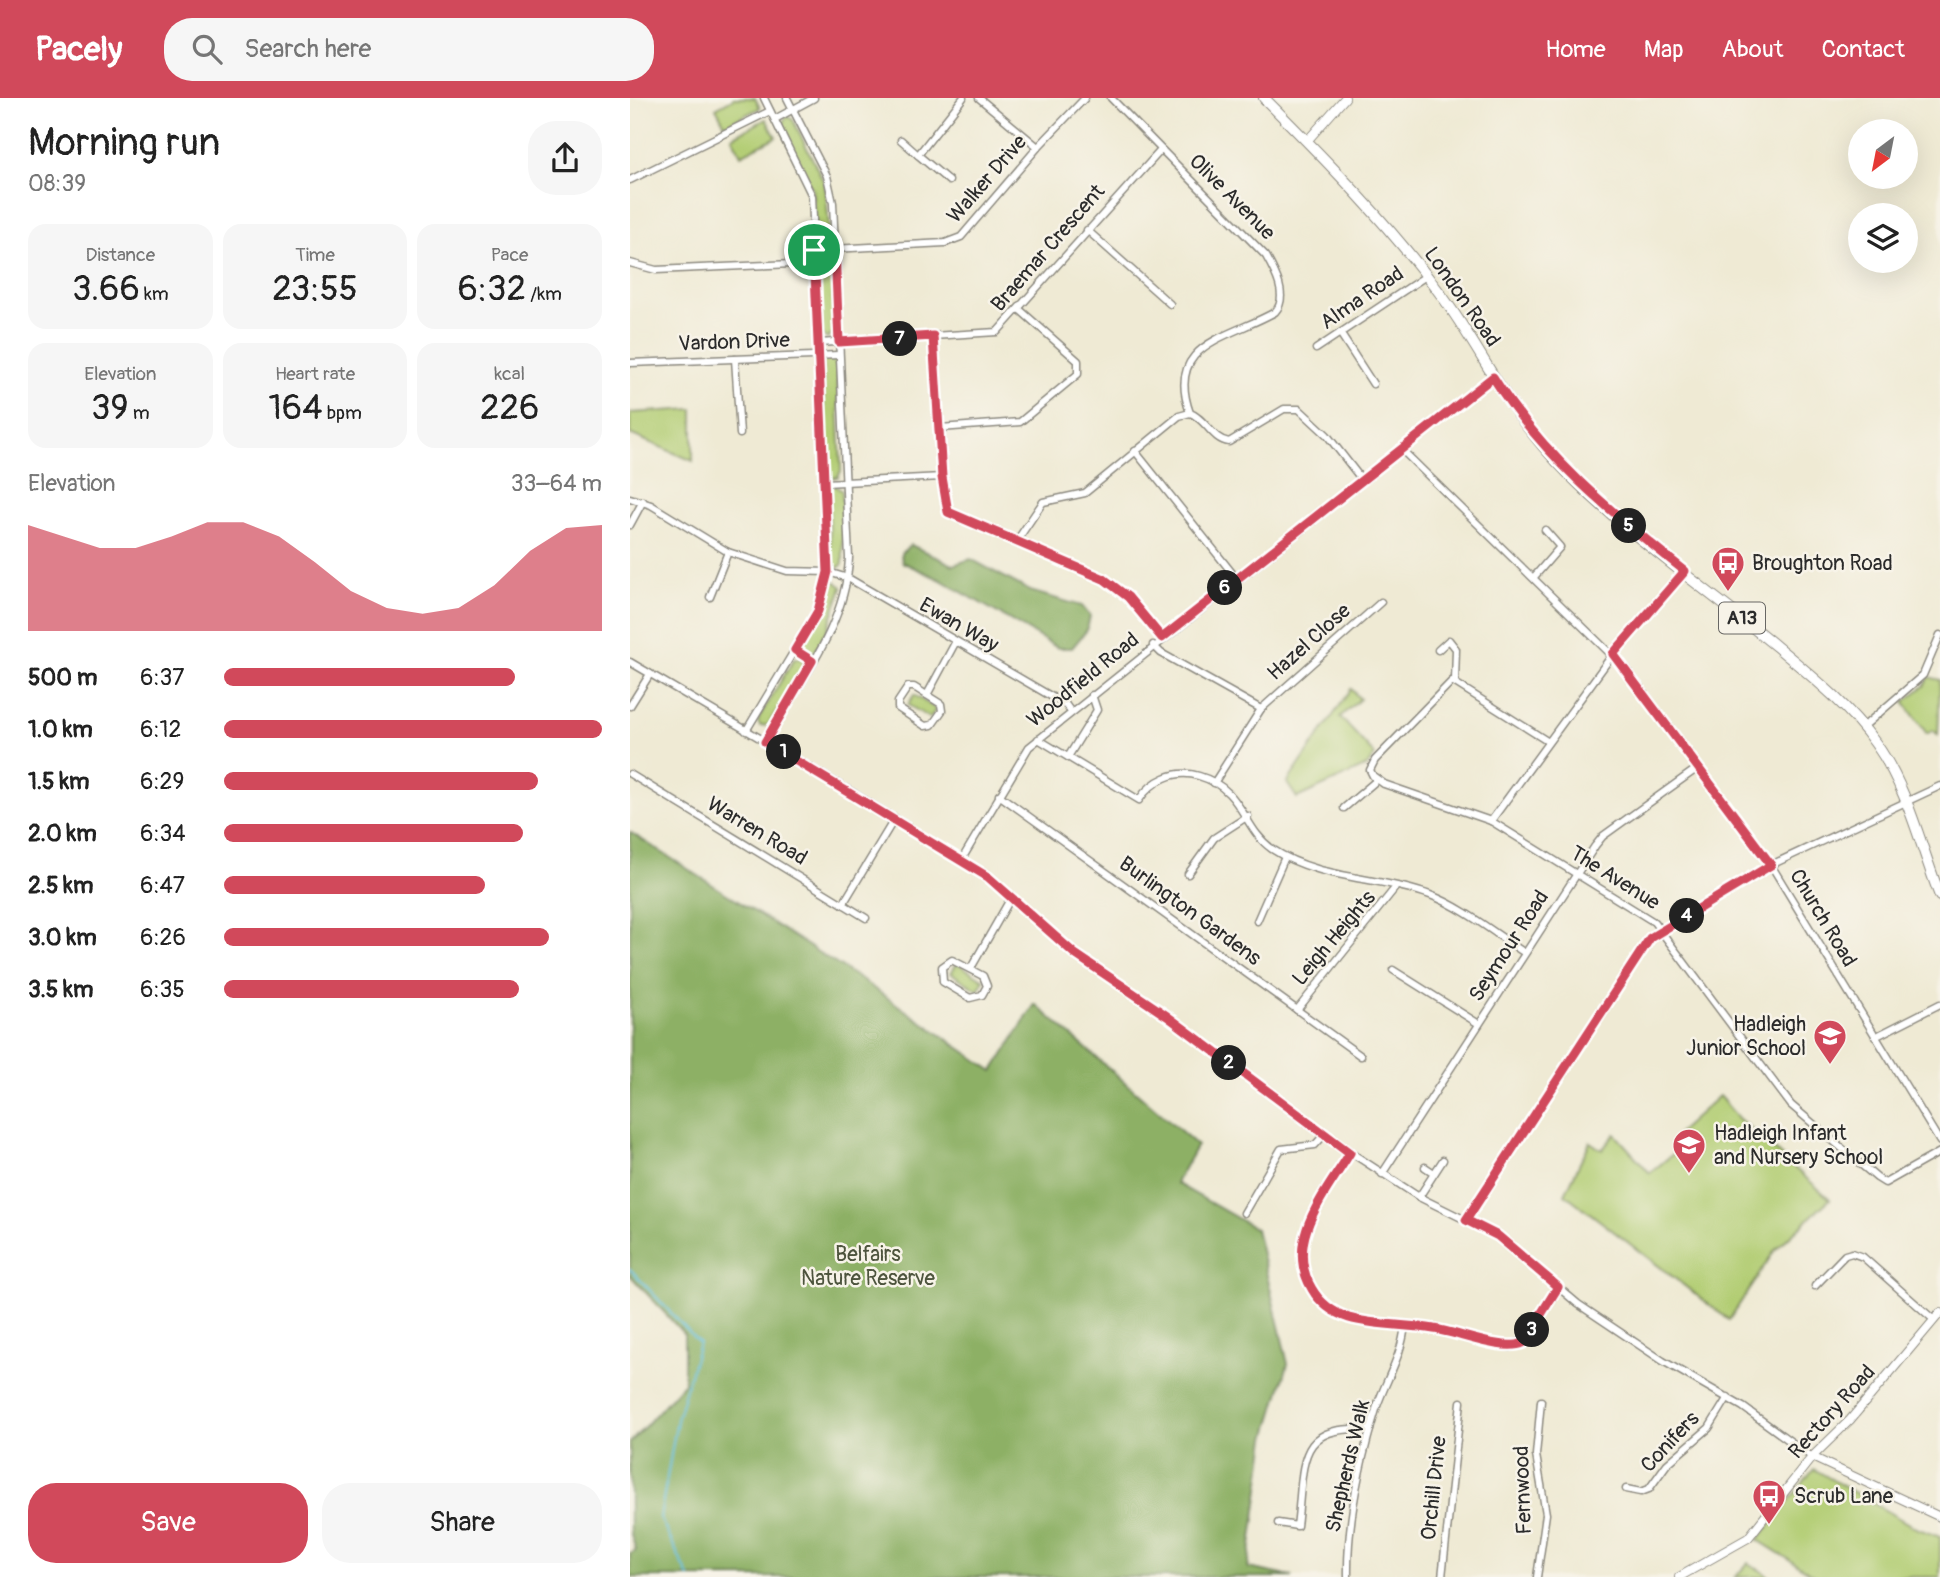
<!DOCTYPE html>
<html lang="en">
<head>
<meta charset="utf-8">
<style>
  body { margin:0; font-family:Pangolin,sans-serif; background:#f6f6f6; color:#222; height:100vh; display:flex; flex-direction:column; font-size:26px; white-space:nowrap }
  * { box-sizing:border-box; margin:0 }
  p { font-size:23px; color:#767676 }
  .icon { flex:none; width:38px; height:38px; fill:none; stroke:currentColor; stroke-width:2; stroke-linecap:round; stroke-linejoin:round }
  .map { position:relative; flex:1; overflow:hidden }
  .panel { display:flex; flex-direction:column; background:#fff; width:630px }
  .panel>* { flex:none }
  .needle { width:46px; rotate:212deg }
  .buttons { position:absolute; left:1218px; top:21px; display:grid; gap:14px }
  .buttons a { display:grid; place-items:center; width:70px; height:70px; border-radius:50%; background:#fff; box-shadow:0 7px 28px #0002; font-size:35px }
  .pin { position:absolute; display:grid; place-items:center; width:60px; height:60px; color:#fff; margin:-30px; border:4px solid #fff; border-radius:50%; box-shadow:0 2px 7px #0007 }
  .km { position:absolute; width:35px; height:35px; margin:-18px; border-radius:50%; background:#222; color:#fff; font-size:19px; line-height:35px; text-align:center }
  .round { display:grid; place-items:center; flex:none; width:74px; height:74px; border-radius:28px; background:#f6f6f6 }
  .summary { display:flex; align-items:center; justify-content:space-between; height:119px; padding:0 28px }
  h1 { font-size:38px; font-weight:600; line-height:52px }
  .metrics { display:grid; grid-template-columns:repeat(3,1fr); gap:10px; height:119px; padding:7px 28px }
  .metrics div { display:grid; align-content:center; border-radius:18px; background:#f6f6f6; text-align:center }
  .metrics b { font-size:35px; font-weight:600 }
  .metrics small { font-size:19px; font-weight:400 }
  .metrics p { font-size:19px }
  .chart { height:196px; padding:14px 28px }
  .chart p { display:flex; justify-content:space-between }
  .chart svg { width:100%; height:126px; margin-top:7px; fill:#d1495b; opacity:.7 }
  .button { display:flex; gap:14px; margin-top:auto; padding:14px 28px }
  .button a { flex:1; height:80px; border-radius:28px; background:#d1495b; color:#fff; font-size:28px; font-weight:600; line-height:80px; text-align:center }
  .button a+a { background:#f6f6f6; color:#222 }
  ul { padding:0 28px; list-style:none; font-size:23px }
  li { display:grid; grid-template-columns:112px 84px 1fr; align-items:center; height:52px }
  li i { height:18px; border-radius:9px; background:#d1495b }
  header { display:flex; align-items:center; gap:42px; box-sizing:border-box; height:98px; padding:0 35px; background:#d1495b; color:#fff }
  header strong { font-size:33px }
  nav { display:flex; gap:38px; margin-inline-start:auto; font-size:24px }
  .search { width:490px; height:63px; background:#f6f6f6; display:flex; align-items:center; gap:18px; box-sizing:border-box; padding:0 24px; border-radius:28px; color:#767676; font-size:26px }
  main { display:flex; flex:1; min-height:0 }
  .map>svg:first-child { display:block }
</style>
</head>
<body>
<header>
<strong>Pacely</strong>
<div class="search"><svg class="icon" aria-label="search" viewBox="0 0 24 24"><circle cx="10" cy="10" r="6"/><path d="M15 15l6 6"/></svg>Search here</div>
<nav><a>Home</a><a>Map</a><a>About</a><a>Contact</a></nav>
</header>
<main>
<section class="panel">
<div class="summary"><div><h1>Morning run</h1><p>08:39</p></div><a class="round"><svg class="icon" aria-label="share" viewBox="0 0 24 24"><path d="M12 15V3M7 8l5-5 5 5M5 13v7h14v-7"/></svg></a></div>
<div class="metrics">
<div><p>Distance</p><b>3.66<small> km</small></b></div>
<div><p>Time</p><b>23:55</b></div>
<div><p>Pace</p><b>6:32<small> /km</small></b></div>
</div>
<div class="metrics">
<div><p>Elevation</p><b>39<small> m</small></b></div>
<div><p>Heart rate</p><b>164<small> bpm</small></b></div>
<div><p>kcal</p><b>226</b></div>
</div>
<div class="chart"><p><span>Elevation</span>33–64 m</p>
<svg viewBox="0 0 160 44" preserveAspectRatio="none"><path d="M0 44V7L10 11L20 15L30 15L40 11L50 6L60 6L70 11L80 20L90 30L100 36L110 38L120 36L130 28L140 16L150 8L160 7V44z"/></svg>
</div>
<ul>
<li><b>500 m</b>6:37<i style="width:77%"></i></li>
<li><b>1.0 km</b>6:12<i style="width:100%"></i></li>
<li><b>1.5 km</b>6:29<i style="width:83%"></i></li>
<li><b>2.0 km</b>6:34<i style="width:79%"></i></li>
<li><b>2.5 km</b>6:47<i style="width:69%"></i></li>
<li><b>3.0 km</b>6:26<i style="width:86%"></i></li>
<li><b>3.5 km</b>6:35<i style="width:78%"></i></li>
</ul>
<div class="button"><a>Save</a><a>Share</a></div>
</section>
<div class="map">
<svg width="1310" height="1479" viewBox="0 0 1310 1479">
  <rect width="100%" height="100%" fill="#f7f3e8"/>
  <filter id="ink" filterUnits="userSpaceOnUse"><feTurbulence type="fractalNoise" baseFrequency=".0143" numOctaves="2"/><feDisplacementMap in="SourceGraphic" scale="14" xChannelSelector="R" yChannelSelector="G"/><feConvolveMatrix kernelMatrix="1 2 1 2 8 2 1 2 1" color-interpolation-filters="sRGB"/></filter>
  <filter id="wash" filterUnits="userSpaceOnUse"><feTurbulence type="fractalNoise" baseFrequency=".00686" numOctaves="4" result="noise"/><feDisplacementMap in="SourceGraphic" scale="28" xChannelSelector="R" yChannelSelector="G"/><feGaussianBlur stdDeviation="1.57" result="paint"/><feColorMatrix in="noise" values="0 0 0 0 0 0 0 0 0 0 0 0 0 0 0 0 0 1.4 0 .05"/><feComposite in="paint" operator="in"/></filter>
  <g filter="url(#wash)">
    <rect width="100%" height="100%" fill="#efead4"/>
    <g fill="#b2cd73" stroke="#6e7c4f" stroke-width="2">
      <polygon points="104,0 125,0 130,10 95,27 86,10"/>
      <polygon points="157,18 163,22 195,86 200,141 195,147 186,142 182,91 150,28"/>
      <polygon points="136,21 146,39 111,57 102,39"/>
      <polygon points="191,168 199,169 202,173 205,233 197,241 190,235 188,175"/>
      <polygon points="196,261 203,261 207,268 211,373 208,379 202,380 197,374 192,266"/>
      <polygon points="63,311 63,363 0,336 0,315"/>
      <polygon points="204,387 212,393 213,466 208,470 201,467 198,392"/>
      <path d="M204,483l8,6 -15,44 -12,20 -10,3 -4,-6 2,-4c7,-12 25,-59 31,-63z"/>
      <polygon points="172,560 175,568 138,627 130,628 128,624 130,618 164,561"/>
      <polygon points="1299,579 1310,582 1308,637 1303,632 1297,636 1274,604 1295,587"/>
      <polygon points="721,591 730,601 710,619 745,657 737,668 667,700 657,685"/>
      <polygon points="284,597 306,611 300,620 278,607"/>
      <polygon points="327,865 354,882 348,892 321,875"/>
      <polygon points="1089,998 1108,1020 1200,1101 1145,1152 1099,1222 935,1096 960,1044 972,1052 985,1036 1020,1075 1056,1045 1048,1035"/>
      <polygon points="1184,1371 1286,1430 1310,1439 1310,1479 1187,1479 1128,1442"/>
      <polygon points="1118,1465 1139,1478 1139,1479 1105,1479"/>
    </g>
    <g fill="#8db065" stroke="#5c6e48" stroke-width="2">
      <polygon points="281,447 323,467 341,461 400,493 452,508 460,518 457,532 442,550 428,550 309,481 272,464 271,455"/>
      <polygon points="0,734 236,885 363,973 405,906 567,1047 546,1085 626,1131 658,1266 636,1340 618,1470 663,1479 0,1479 0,1455 6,1452 0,1433 0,1345 54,1285 54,1236 0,1177"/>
    </g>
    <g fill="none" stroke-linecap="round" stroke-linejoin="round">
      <polyline stroke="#5ebfdd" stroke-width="2" points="0,1171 69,1245 47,1322 30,1420 59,1479"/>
    </g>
  </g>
  <g filter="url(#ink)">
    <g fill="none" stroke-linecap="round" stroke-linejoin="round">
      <defs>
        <g id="minor">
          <polyline points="349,0 408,49"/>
          <path d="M481,0l155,158c9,16 23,41 9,56 -48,27 -110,31 -85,101"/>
          <polyline points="145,21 184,0"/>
          <polyline points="271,42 288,57"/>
          <polyline points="0,82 140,13"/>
          <polyline points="319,83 288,57 333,0"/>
          <polyline points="457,132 540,206"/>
          <polyline points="184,152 315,145 331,139 408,49 455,0"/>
          <polyline points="0,165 26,172 206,164"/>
          <polyline points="710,235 743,286"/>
          <polyline points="303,238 312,379 318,414 474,481 498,500 532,540"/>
          <polyline points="189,245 367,234 531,52"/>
          <polyline points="686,251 796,178"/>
          <polyline points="105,261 110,336"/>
          <polyline points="0,265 209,257"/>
          <path d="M560,315c15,5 22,27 39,29l55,-33h15l28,26 35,45"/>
          <polyline points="310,330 390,324 448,276 448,263 389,211"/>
          <polyline points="771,351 997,572 1141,767 1310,1044"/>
          <polyline points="505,353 607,481"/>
          <polyline points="195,385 312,379"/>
          <polyline points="0,400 21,407 98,454 157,473 198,474 218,480 436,607 441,614"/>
          <polyline points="0,427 13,403"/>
          <polyline points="386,444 413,404 455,395 549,318 560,315"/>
          <polyline points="904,479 930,449 915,432"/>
          <polyline points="80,499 98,454"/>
          <polyline points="523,547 531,555 631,611"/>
          <polyline points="165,552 182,563"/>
          <polyline points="808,552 819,542 826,551 825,583"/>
          <polyline points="0,564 225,696 358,779 445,856 537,917 694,1037 789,1099 868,1138 948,1206 1033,1263 1113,1309 1182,1359"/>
          <polygon points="278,589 284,589 311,606 312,613 302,627 295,628 268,610 268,604"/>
          <polyline points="297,597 325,545"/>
          <polyline points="0,608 20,576"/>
          <polyline points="1233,629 1293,577 1310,537"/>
          <polyline points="116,633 188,513 198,474 182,98 134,0"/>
          <path d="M408,641l101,61c13,-20 36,-31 60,-24 45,13 43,52 73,73 47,31 107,27 158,46 31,11 67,40 95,58"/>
          <polyline points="917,643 822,583 745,662 740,672 743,678 754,686 861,723 1024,824 1161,1007 1247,1080 1255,1085 1310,1054"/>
          <path d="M135,644c33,-58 81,-115 84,-184l-16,-355 -6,-27 -40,-78"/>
          <polyline points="438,659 467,612 462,597"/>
          <polyline points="0,676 236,820"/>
          <polyline points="584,685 631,611 751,504"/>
          <polyline points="369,697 731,958"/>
          <polyline points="714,710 747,682"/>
          <polyline points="861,723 983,556 1055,473"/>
          <polyline points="332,761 399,649 863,279"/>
          <polyline points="558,776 584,740 618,718"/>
          <polyline points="213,806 265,720"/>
          <polyline points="627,823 655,759"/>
          <polygon points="322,862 353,878 357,888 352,897 340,900 313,884 312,869"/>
          <polyline points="341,870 382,798"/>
          <polyline points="763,872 849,926"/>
          <polyline points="667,912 765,790"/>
          <polyline points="1245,939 1310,906"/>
          <path d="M720,1055c-24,40 -68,87 -39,135 9,14 22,24 37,29 23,8 50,6 74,10 30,3 59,17 89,20l18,-11 29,-49"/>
          <polyline points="795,1069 804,1075"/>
          <polyline points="752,1076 965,748 973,738 1069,669"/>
          <polyline points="789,1099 813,1062"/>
          <polyline points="614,1115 651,1051 685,1047 694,1037"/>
          <polyline points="836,1122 1020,840 1141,767 1310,688"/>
          <polyline points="1185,1188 1215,1157 1222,1155 1233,1159 1304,1222"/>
          <polyline points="996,1391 1011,1394 1019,1391 1037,1366 1079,1330 1098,1299"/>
          <path d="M648,1425l19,3c8,-59 -4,-104 73,-96"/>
          <path d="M718,1479c-1,-57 12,-116 29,-171 10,-28 25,-51 28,-81"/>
          <polyline points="812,1479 831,1304"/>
          <polyline points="907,1479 916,1416 906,1357 911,1303"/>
        </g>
        <g id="tertiary">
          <polyline points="677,43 715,0"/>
          <polyline points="1182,1359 1310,1419"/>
          <polyline points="1049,1479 1118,1440 1182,1359 1220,1322 1310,1215"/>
        </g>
        <path id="primary" d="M634,0c63,63 125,126 178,198 36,49 61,104 101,150 65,76 157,137 234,201 36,30 72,59 99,97 32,45 44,101 64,152"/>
      </defs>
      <use href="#minor" stroke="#8d8a80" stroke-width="9"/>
      <use href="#tertiary" stroke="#8d8a80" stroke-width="10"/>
      <use href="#primary" stroke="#8d8a80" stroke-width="12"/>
      <use href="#minor" stroke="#fff" stroke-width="6"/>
      <use href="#tertiary" stroke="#fff" stroke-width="8"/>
      <use href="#primary" stroke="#fff" stroke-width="10"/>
    </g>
  </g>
  <g fill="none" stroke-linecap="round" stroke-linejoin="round" filter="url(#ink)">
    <defs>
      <path id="route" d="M205,151l4,93 94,-6 9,141 6,35 156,67 24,18 34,41 331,-261c50,80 119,136 192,194l-72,83 158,211 -121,73 -184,282 32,16 60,51 -35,56c-19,9 -66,-11 -89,-14 -27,-5 -58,-3 -85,-11 -15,-5 -29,-15 -37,-29 -29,-48 14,-96 38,-136l-183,-137 -92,-62 -87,-77 -223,-135 47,-81 -17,-11 23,-39 10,-39 -14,-322z"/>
    </defs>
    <use href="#route" stroke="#fff" stroke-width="14"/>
    <use href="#route" stroke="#d1495b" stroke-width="9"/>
  </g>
  <defs>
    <symbol id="bus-pin" viewBox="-11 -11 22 30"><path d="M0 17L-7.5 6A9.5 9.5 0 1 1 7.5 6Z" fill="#d1495b" stroke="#f7f3e8"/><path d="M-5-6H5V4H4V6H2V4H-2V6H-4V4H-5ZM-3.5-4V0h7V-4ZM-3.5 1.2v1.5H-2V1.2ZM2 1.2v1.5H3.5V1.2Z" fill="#fff"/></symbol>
    <symbol id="school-pin" viewBox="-11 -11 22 30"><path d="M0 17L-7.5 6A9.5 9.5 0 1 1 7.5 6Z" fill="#d1495b" stroke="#f7f3e8"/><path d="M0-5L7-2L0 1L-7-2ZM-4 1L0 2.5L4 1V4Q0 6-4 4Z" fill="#fff"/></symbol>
  </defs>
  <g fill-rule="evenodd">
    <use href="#bus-pin" x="1079" y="446" width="38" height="52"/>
    <use href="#school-pin" x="1181" y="919" width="38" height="52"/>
    <use href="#school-pin" x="1040" y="1028" width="38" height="52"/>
    <use href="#bus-pin" x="1120" y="1379" width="38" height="52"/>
  </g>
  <g text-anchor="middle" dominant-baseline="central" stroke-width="5" stroke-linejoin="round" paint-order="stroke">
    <rect fill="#f7f3e8" stroke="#686764" stroke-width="2" x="1089" y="504.5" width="46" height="31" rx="5"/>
    <g font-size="19" font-weight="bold" fill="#2b2b2b">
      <text x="1112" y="520">A13</text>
    </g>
    <g font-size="21" fill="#2b2b2b" stroke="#f7f3e8">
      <text transform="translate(357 81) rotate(-49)">Walker Drive</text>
      <text transform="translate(602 99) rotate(45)">Olive Avenue</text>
      <text transform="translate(418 150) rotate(-49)">Braemar Crescent</text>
      <text transform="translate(832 199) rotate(55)">London Road</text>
      <text transform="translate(732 200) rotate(-34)">Alma Road</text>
      <text transform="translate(104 244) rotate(-2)">Vardon Drive</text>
      <text transform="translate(329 527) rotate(30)">Ewan Way</text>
      <text transform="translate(679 544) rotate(-42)">Hazel Close</text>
      <text transform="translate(453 582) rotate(-39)">Woodfield Road</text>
      <text transform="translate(127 733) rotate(31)">Warren Road</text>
      <text transform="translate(985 780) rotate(32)">The Avenue</text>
      <text transform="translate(560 813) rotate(36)">Burlington Gardens</text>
      <text transform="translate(1193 820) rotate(59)">Church Road</text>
      <text transform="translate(704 840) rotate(-50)">Leigh Heights</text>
      <text transform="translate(879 848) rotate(-57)">Seymour Road</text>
      <text transform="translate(1202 1314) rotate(-48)">Rectory Road</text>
      <text transform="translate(1040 1344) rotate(-47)">Conifers</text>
      <text transform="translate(718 1368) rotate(-77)">Shepherds Walk</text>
      <text transform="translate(804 1390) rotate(-84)">Orchill Drive</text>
      <text transform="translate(893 1392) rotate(-92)">Fernwood</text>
    </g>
    <g font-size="21" fill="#2b2b2b" stroke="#f7f3e8" text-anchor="start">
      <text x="1122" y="465">Broughton Road</text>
      <text x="1176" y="926" text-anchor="end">Hadleigh<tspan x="1176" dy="24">Junior School</tspan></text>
      <text x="1084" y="1035">Hadleigh Infant<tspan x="1084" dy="24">and Nursery School</tspan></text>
      <text x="1164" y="1398">Scrub Lane</text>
    </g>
    <g font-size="21" fill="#4d543d" stroke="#f7f3e8">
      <text x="238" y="1156">Belfairs<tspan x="238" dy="24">Nature Reserve</tspan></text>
    </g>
  </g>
</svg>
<div class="buttons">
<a><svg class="needle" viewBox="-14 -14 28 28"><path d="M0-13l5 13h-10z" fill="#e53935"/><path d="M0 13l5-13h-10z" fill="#767676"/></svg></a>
<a><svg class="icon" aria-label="layers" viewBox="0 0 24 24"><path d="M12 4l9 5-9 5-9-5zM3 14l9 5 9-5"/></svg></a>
</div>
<div class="pin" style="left:184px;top:152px;background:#1e9e55"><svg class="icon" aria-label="arrive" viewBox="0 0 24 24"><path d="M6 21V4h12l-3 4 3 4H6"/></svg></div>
<b class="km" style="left:154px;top:654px">1</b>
<b class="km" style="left:599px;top:965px">2</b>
<b class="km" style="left:902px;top:1232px">3</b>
<b class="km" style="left:1057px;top:818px">4</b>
<b class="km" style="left:999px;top:428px">5</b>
<b class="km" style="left:595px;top:490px">6</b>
<b class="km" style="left:270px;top:241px">7</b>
</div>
</main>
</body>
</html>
